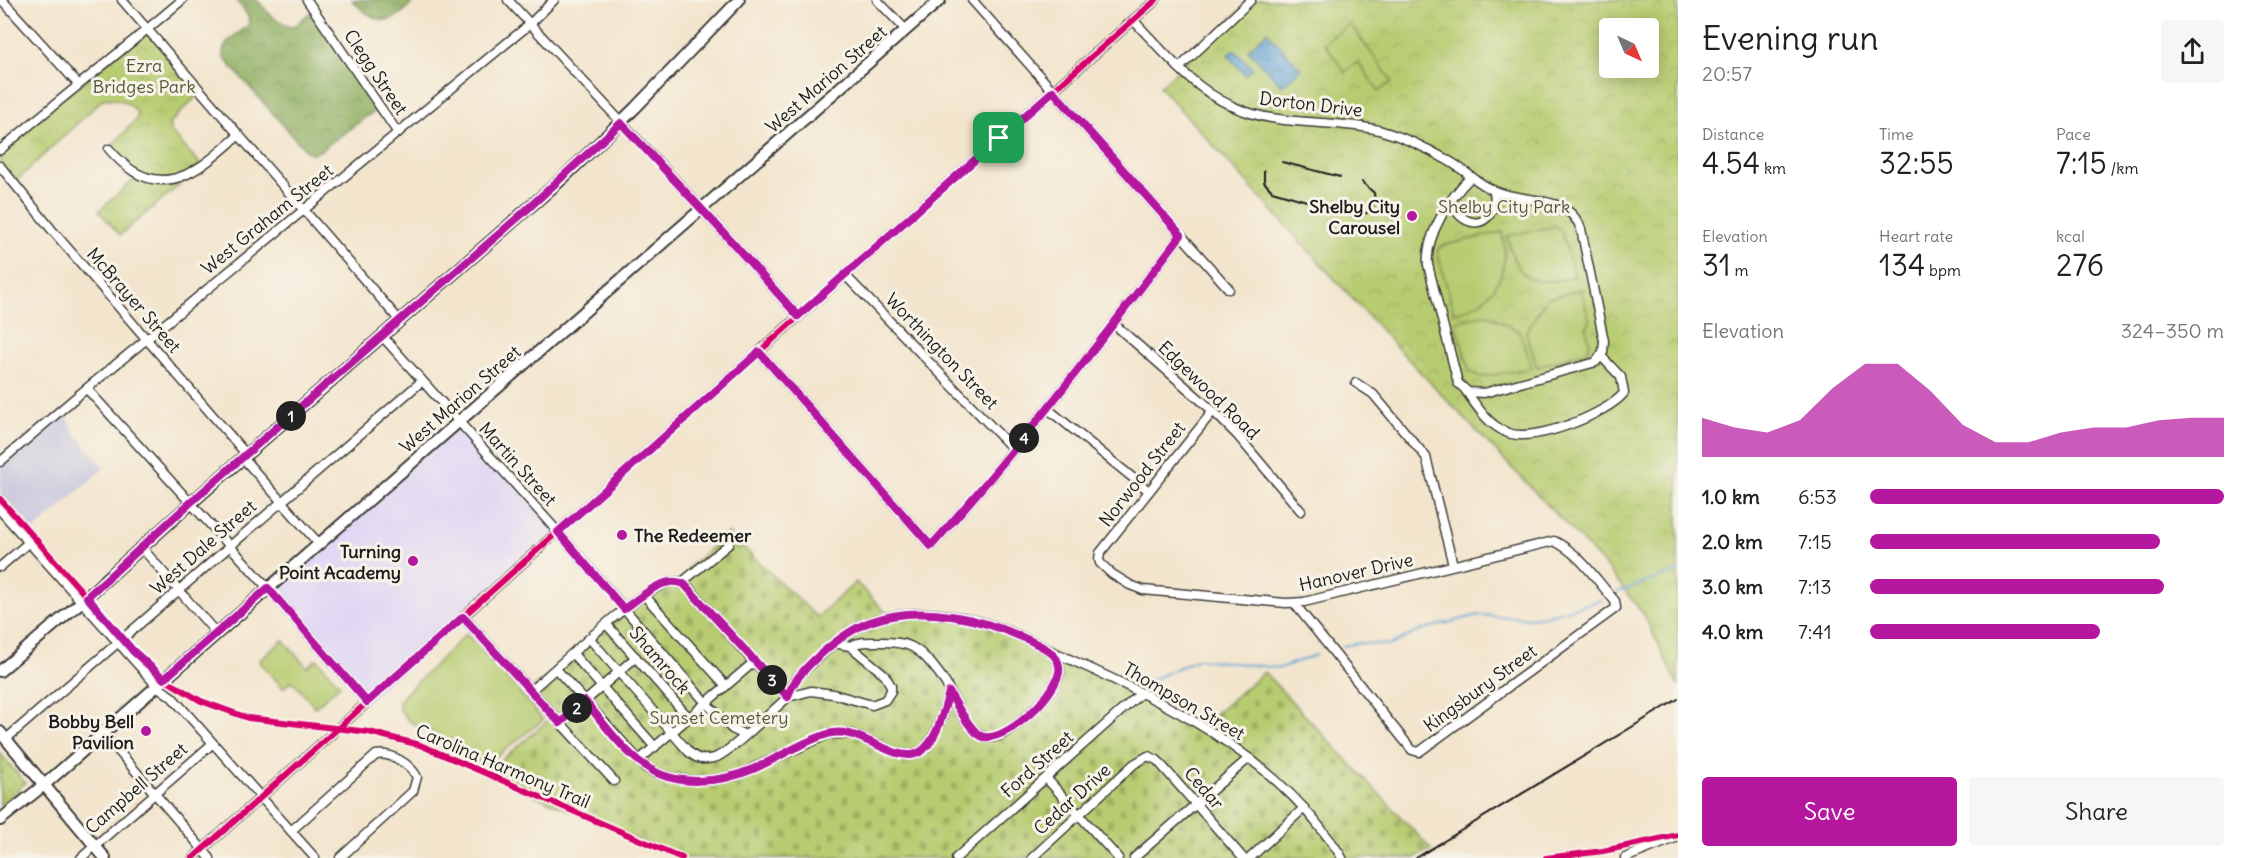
<!DOCTYPE html>
<html lang="en">
<head>
<meta charset="utf-8">
<style>
  body { margin:0; font-family:Delius,sans-serif; background:#f6f6f6; color:#202124; height:100vh; display:flex; flex-direction:column; font-size:22px; white-space:nowrap }
  * { box-sizing:border-box; margin:0 }
  p { font-size:20px; color:#757577 }
  .icon { flex:none; width:33px; height:33px; fill:none; stroke:currentColor; stroke-width:2; stroke-linecap:round; stroke-linejoin:round }
  .map { position:relative; flex:1; overflow:hidden }
  .details { display:flex; flex-direction:column; background:#fff; width:570px }
  .details>* { flex:none }
  .needle { width:39px; rotate:136deg }
  .buttons { position:absolute; left:1599px; top:18px; display:grid; gap:12px }
  .buttons a { display:grid; place-items:center; width:60px; height:60px; border-radius:6px; background:#fff; box-shadow:0 3px 15px #0003; font-size:30px }
  .pin { position:absolute; display:grid; place-items:center; width:51px; height:51px; color:#fff; margin:-26px; border-radius:12px; box-shadow:0 3px 9px #0006 }
  .km { position:absolute; width:30px; height:30px; margin:-15px; border-radius:50%; background:#222; color:#fff; font-size:16px; line-height:30px; text-align:center }
  .round { display:grid; place-items:center; flex:none; width:63px; height:63px; border-radius:6px; background:#f6f6f6 }
  .summary { display:flex; align-items:center; justify-content:space-between; height:102px; padding:0 24px }
  h1 { font-size:33px; font-weight:600; line-height:45px }
  .stats { display:grid; grid-template-columns:repeat(3,1fr); gap:9px; height:102px; padding:6px 24px }
  .stats div { display:grid; align-content:center }
  .stats b { font-size:30px; font-weight:600 }
  .stats small { font-size:16px; font-weight:400 }
  .stats p { font-size:16px }
  .chart { height:168px; padding:12px 24px }
  .chart p { display:flex; justify-content:space-between }
  .chart svg { width:100%; height:108px; margin-top:6px; fill:#b5179e; opacity:.7 }
  .button { display:flex; gap:12px; margin-top:auto; padding:12px 24px }
  .button a { flex:1; height:69px; border-radius:6px; background:#b5179e; color:#fff; font-size:24px; font-weight:600; line-height:69px; text-align:center }
  .button a+a { background:#f6f6f6; color:#202124 }
  ul { padding:0 24px; list-style:none; font-size:20px }
  li { display:grid; grid-template-columns:96px 72px 1fr; align-items:center; height:45px }
  li i { height:15px; border-radius:8px; background:#b5179e }
  main { display:flex; flex:1; min-height:0 }
  .map>svg:first-child { display:block }
</style>
</head>
<body>
<main>
<div class="map">
<svg width="1678" height="858" viewBox="0 0 1678 858">
  <defs>
    <pattern id="grass-dots" width="8" height="8" patternUnits="userSpaceOnUse" patternTransform="scale(1.5)"><rect width="8" height="8" fill="#b7cc71"/><path d="M2 2h.1M6 6h.1" fill="none" stroke="#9daf61" stroke-width="1.8" stroke-linecap="round"/></pattern>
    <pattern id="forest-crowns" width="20" height="18" patternUnits="userSpaceOnUse" patternTransform="scale(1.5)"><rect width="20" height="18" fill="#91b063"/><path d="M2 6a3 3 0 1 1 6 0M12 15a3 3 0 1 1 6 0" fill="none" stroke="#768e51"/></pattern>
    <pattern id="cemetery-stones" width="16" height="16" patternUnits="userSpaceOnUse" patternTransform="scale(1.5)"><rect width="16" height="16" fill="#b7cc71"/><path d="M2 7V4a2 2 0 0 1 4 0v3zM10 15v-3a2 2 0 0 1 4 0v3z" fill="#9daf61"/></pattern>
    <pattern id="park-crowns" width="20" height="18" patternUnits="userSpaceOnUse" patternTransform="scale(1.5)"><rect width="20" height="18" fill="#b7cc71"/><path d="M2 6a3 3 0 1 1 6 0M12 15a3 3 0 1 1 6 0" fill="none" stroke="#9daf61"/></pattern>
    <pattern id="water-waves" width="16" height="10" patternUnits="userSpaceOnUse" patternTransform="scale(1.5)"><rect width="16" height="10" fill="#62a3d5"/><path d="M0 5q4-4 8 0t8 0" fill="none" stroke="#5084ac"/></pattern>
  </defs>
  <rect width="100%" height="100%" fill="#f7f3e8"/>
  <filter id="ink" filterUnits="userSpaceOnUse"><feTurbulence type="fractalNoise" baseFrequency=".0167" numOctaves="2"/><feDisplacementMap in="SourceGraphic" scale="12" xChannelSelector="R" yChannelSelector="G"/><feConvolveMatrix kernelMatrix="1 2 1 2 8 2 1 2 1" color-interpolation-filters="sRGB"/></filter>
  <filter id="wash" filterUnits="userSpaceOnUse"><feTurbulence type="fractalNoise" baseFrequency=".008" numOctaves="4" result="noise"/><feDisplacementMap in="SourceGraphic" scale="24" xChannelSelector="R" yChannelSelector="G"/><feGaussianBlur stdDeviation="1.35" result="paint"/><feColorMatrix in="noise" values="0 0 0 0 0 0 0 0 0 0 0 0 0 0 0 0 0 1.4 0 .05"/><feComposite in="paint" operator="in"/></filter>
  <g filter="url(#wash)">
    <rect width="100%" height="100%" fill="#f3e5cd"/>
    <polygon fill="#dfd5f5" points="458,422 558,532 367,702 268,588"/>
    <polygon fill="#c3c1db" points="63,408 75,433 104,468 25,539 0,510 0,462"/>
    <polygon fill="url(#grass-dots)" stroke="#6a7446" stroke-width="1.5" points="0,753 25,783 0,806"/>
    <g fill="url(#forest-crowns)" stroke="#566640" stroke-width="1.5">
      <path d="M236,0h21l15,17 18,10 5,-1 19,-17 68,101 -6,1 -7,4 -50,36 -6,3 -7,-3 -82,-93c-6,-14 14,-24 24,-32 4,-10 -6,-18 -12,-26z"/>
      <path d="M352,0h62c-22,29 -39,24 -62,0z"/>
    </g>
    <polygon fill="url(#cemetery-stones)" stroke="#6a7446" stroke-width="1.5" points="728,533 817,617 856,582 889,616 928,614 1009,631 1201,726 1264,672 1431,849 1415,858 681,858 485,774 549,720 526,695 624,609 649,592 688,577 688,568"/>
    <g fill="url(#park-crowns)" stroke="#6a7446" stroke-width="1.5" fill-rule="evenodd">
      <path d="M1251,0h427v686l-34,-71 -42,-53 -202,-211 -240,-264zM1610,28h38v40h-38z"/>
      <path d="M148,29l53,63 -32,32 2,8 31,34 -82,69 -21,-24 40,-36 -30,-26 27,-29 2,-5c-7,-13 -21,-18 -35,-16l-89,84 -14,-17v-16z"/>
    </g>
    <g fill="#b7cc71" stroke="#6a7446" stroke-width="1.5">
      <polygon points="1350,24 1392,81 1379,91 1358,62 1345,72 1324,43"/>
      <path d="M1555,226l6,4 14,47c-45,10 -57,5 -68,-41z"/>
      <path d="M1502,232c9,40 -7,71 -48,81l-17,-62 4,-5z"/>
      <polygon points="1581,290 1590,322 1586,328 1590,344 1585,352 1537,367 1526,332 1547,298"/>
      <polygon points="1482,315 1489,315 1520,332 1532,368 1481,377 1470,372 1455,322"/>
      <polygon points="466,634 497,666 543,720 486,765 444,747 447,740 410,722 399,709 399,702 405,694"/>
      <polygon points="283,640 307,667 317,659 340,685 315,707 292,681 283,688 259,661"/>
    </g>
    <g fill="url(#water-waves)" stroke="#3f6078" stroke-width="1.5">
      <polygon points="1267,32 1301,69 1282,86 1248,50"/>
      <polygon points="1234,50 1253,68 1245,75 1228,55"/>
    </g>
    <g fill="none" stroke-linecap="round" stroke-linejoin="round">
      <g stroke="#62a3d5" stroke-width="2">
        <polyline points="1618,592 1678,571"/>
        <polyline points="1343,646 1360,643 1390,645 1424,629 1479,615 1528,618 1545,616 1602,600"/>
        <polyline points="1142,684 1198,659 1280,668 1316,655"/>
      </g>
    </g>
  </g>
  <g filter="url(#ink)">
    <g fill="none" stroke-linecap="round" stroke-linejoin="round">
      <defs>
        <g id="minor">
          <polyline points="2,0 78,84"/>
          <polyline points="122,0 400,321"/>
          <polyline points="307,0 398,133"/>
          <polyline points="508,0 722,231 798,316"/>
          <polyline points="877,0 906,30"/>
          <polyline points="972,0 1229,289"/>
          <path d="M1133,20c30,31 59,68 99,86 46,22 98,12 147,24 25,7 48,18 70,31 16,9 29,23 46,30 29,13 73,2 86,38l23,112 -1,11 -7,10 -112,31 -16,-1 -10,-9 -30,-118c-3,-29 22,-68 43,-88"/>
          <polyline points="1179,68 1251,0"/>
          <path d="M109,149c7,8 15,16 24,22 41,26 76,-10 105,-35"/>
          <path d="M0,150c60,-51 122,-99 182,-150"/>
          <polyline points="0,166 52,230 246,454"/>
          <path d="M1450,202c4,6 7,12 13,16 20,14 35,-8 31,-27"/>
          <polyline points="845,275 1014,450"/>
          <polyline points="1114,324 1213,411 1237,435 1301,511"/>
          <polyline points="383,337 558,532 706,703 732,729 745,735"/>
          <path d="M759,352l172,194c89,-99 170,-205 250,-311"/>
          <polyline points="1356,383 1373,394 1426,457 1453,565"/>
          <polyline points="87,389 268,588 367,702"/>
          <path d="M1466,391c12,17 22,34 42,42 26,10 99,-19 116,-40l-3,-16 -20,-21"/>
          <polyline points="1048,409 1149,491"/>
          <path d="M1213,411l-113,142 -1,6 1,4 12,11 18,11 13,5 143,13 18,-1 250,-61c26,12 43,40 61,60l1,7 -197,144 -7,-2 -118,-147"/>
          <polyline points="243,458 319,544"/>
          <polyline points="0,462 75,398 530,24 554,0"/>
          <polyline points="0,510 157,686 172,697 315,858"/>
          <polyline points="142,548 217,634"/>
          <polyline points="0,567 28,543"/>
          <polyline points="681,583 729,544"/>
          <polyline points="644,595 726,686"/>
          <polyline points="463,617 614,781"/>
          <polyline points="607,625 689,718"/>
          <path d="M590,639l98,112c8,8 15,10 26,7 15,-4 59,-48 74,-61l23,-6 22,3 39,11 13,-5 6,-9v-5l-7,-12 -34,-28 -16,-3"/>
          <path d="M1051,651c94,41 198,89 264,170 9,12 20,24 27,37"/>
          <polyline points="573,654 655,747"/>
          <path d="M556,669l89,98c27,17 64,16 93,8l91,-41h23l45,19 14,2 6,-1 9,-6 9,-15 8,-18 6,-23"/>
          <path d="M530,691c29,-24 108,-103 141,-109 7,-2 11,1 17,5l66,75 34,35"/>
          <path d="M788,697c4,-18 17,-27 30,-39 20,-19 40,-35 69,-41 48,-11 103,4 146,25 10,5 24,11 26,23 2,6 -1,13 -4,18 -7,15 -23,29 -36,40 -9,7 -21,17 -33,14 -18,-3 -32,-38 -40,-53 -7,-12 -21,-30 -34,-37 -9,-5 -21,-5 -31,-5 -11,0 -21,-1 -31,4"/>
          <polyline points="560,723 636,657"/>
          <polyline points="103,733 210,858"/>
          <polyline points="6,739 422,381"/>
          <polyline points="638,761 754,662"/>
          <polyline points="1046,778 1118,858"/>
          <path d="M291,831l85,-76c15,-3 34,9 41,22l-4,14 -73,67"/>
          <polyline points="81,858 212,744"/>
          <polyline points="193,858 930,199 1156,0"/>
          <polyline points="956,858 1140,694"/>
          <polyline points="1032,858 1134,764 1148,756 1157,760 1243,858"/>
          <polyline points="1134,858 1249,758"/>
          <polyline points="1250,858 1304,808"/>
          <polyline points="1625,858 1678,837"/>
        </g>
        <g id="major">
          <polyline points="0,671 81,602 191,503 563,178 635,108 739,0"/>
          <polyline points="0,732 105,858"/>
          <polyline points="0,820 44,785 940,0"/>
        </g>
      </defs>
      <use href="#minor" stroke="#3c3a37" stroke-width="11"/>
      <use href="#major" stroke="#3c3a37" stroke-width="14"/>
      <use href="#minor" stroke="#fff" stroke-width="8"/>
      <use href="#major" stroke="#fff" stroke-width="10"/>
      <g stroke="#1c1c1c" stroke-width="2">
        <polyline points="1282,162 1340,177"/>
        <polyline points="1264,171 1264,182 1272,191 1355,215 1367,213 1375,203 1374,193 1362,182"/>
        <polyline points="1416,858 1678,699"/>
      </g>
      <defs>
        <g id="cycleway">
          <polyline points="0,499 147,665 164,679 201,701 248,718 369,732 420,745 682,858"/>
          <polyline points="193,858 930,199 1156,0"/>
          <polyline points="1546,858 1603,851 1678,835"/>
        </g>
      </defs>
      <use href="#cycleway" stroke="#f7f3e8" stroke-width="10"/>
      <use href="#cycleway" stroke="#d6006c" stroke-width="6"/>
    </g>
  </g>
  <g fill="none" stroke-linecap="round" stroke-linejoin="round" filter="url(#ink)">
    <defs>
      <path id="route" d="M1053,91l128,144c-80,106 -161,212 -250,311l-172,-194 -201,180 66,77c16,-11 40,-35 60,-25l104,113c6,-26 57,-66 82,-75 52,-19 115,-3 163,20 10,5 24,11 26,24 5,23 -55,80 -78,70 -12,-6 -25,-33 -32,-44 -5,18 -14,61 -38,63 -14,1 -30,-9 -43,-14 -13,-6 -26,-11 -40,-7 -25,7 -51,25 -75,35 -32,14 -79,19 -109,-4 -22,-15 -42,-44 -59,-64l-25,22 -97,-106 -96,85 -99,-114 -104,91 -31,-28 -46,-54 103,-94 332,-289 99,-91 101,108 76,85z"/>
    </defs>
    <use href="#route" stroke="#fff" stroke-width="12"/>
    <use href="#route" stroke="#b5179e" stroke-width="8"/>
  </g>
  <g fill="#b5179e" stroke="#f7f3e8" stroke-width="2">
    <circle cx="1412" cy="216" r="6"/>
    <circle cx="622" cy="535" r="6"/>
    <circle cx="413" cy="561" r="6"/>
    <circle cx="146" cy="731" r="6"/>
  </g>
  <g text-anchor="middle" dominant-baseline="central" stroke-width="6" stroke-linejoin="round" paint-order="stroke">
    <g font-size="18" fill="#525a3a" stroke="#f7f3e8">
      <text x="144" y="65">Ezra<tspan x="144" dy="21">Bridges Park</tspan></text>
      <text x="1504" y="206">Shelby City Park</text>
      <text x="719" y="717">Sunset Cemetery</text>
    </g>
    <g font-size="18" fill="#1c1c1c" stroke="#f7f3e8">
      <text transform="translate(376 72) rotate(56)">Clegg Street</text>
      <text transform="translate(826 79) rotate(-41)">West Marion Street</text>
      <text transform="translate(1311 104) rotate(7)">Dorton Drive</text>
      <text transform="translate(267 219) rotate(-39)">West Graham Street</text>
      <text transform="translate(134 300) rotate(49)">McBrayer Street</text>
      <text transform="translate(942 351) rotate(46)">Worthington Street</text>
      <text transform="translate(1209 390) rotate(44)">Edgewood Road</text>
      <text transform="translate(460 399) rotate(-41)">West Marion Street</text>
      <text transform="translate(518 464) rotate(48)">Martin Street</text>
      <text transform="translate(1142 474) rotate(-52)">Norwood Street</text>
      <text transform="translate(203 547) rotate(-41)">West Dale Street</text>
      <text transform="translate(1356 572) rotate(-13)">Hanover Drive</text>
      <text transform="translate(660 660) rotate(49)">Shamrock</text>
      <text transform="translate(1480 688) rotate(-36)">Kingsbury Street</text>
      <text transform="translate(1184 701) rotate(30)">Thompson Street</text>
      <text transform="translate(1037 764) rotate(-42)">Ford Street</text>
      <text transform="translate(503 766) rotate(23)">Carolina Harmony Trail</text>
      <text transform="translate(136 788) rotate(-41)">Campbell Street</text>
      <text transform="translate(1204 788) rotate(49)">Cedar</text>
      <text transform="translate(1072 799) rotate(-42)">Cedar Drive</text>
    </g>
    <g font-size="18" font-weight="bold" fill="#1c1c1c" stroke="#f7f3e8" text-anchor="end">
      <text x="1400" y="206">Shelby City<tspan x="1400" dy="21">Carousel</tspan></text>
      <text x="634" y="535" text-anchor="start">The Redeemer</text>
      <text x="401" y="551">Turning<tspan x="401" dy="21">Point Academy</tspan></text>
      <text x="134" y="721">Bobby Bell<tspan x="134" dy="21">Pavilion</tspan></text>
    </g>
  </g>
</svg>
<div class="buttons">
<a><svg class="needle" viewBox="-14 -14 28 28"><path d="M0-13l5 13h-10z" fill="#e53935"/><path d="M0 13l5-13h-10z" fill="#757577"/></svg></a>
</div>
<div class="pin" style="left:999px;top:138px;background:#1e9e55"><svg class="icon" aria-label="arrive" viewBox="0 0 24 24"><path d="M6 21V4h12l-3 4 3 4H6"/></svg></div>
<b class="km" style="left:291px;top:416px">1</b>
<b class="km" style="left:577px;top:708px">2</b>
<b class="km" style="left:772px;top:680px">3</b>
<b class="km" style="left:1024px;top:438px">4</b>
</div>
<section class="details">
<div class="summary"><div><h1>Evening run</h1><p>20:57</p></div><a class="round"><svg class="icon" aria-label="share" viewBox="0 0 24 24"><path d="M12 15V3M7 8l5-5 5 5M5 13v7h14v-7"/></svg></a></div>
<div class="stats">
<div><p>Distance</p><b>4.54<small> km</small></b></div>
<div><p>Time</p><b>32:55</b></div>
<div><p>Pace</p><b>7:15<small> /km</small></b></div>
</div>
<div class="stats">
<div><p>Elevation</p><b>31<small> m</small></b></div>
<div><p>Heart rate</p><b>134<small> bpm</small></b></div>
<div><p>kcal</p><b>276</b></div>
</div>
<div class="chart"><p><span>Elevation</span>324–350 m</p>
<svg viewBox="0 0 160 44" preserveAspectRatio="none"><path d="M0 44V28L10 32L20 34L30 29L40 16L50 6L60 6L70 17L80 31L90 38L100 38L110 34L120 32L130 32L140 29L150 28L160 28V44z"/></svg>
</div>
<ul>
<li><b>1.0 km</b>6:53<i style="width:100%"></i></li>
<li><b>2.0 km</b>7:15<i style="width:82%"></i></li>
<li><b>3.0 km</b>7:13<i style="width:83%"></i></li>
<li><b>4.0 km</b>7:41<i style="width:65%"></i></li>
</ul>
<div class="button"><a>Save</a><a>Share</a></div>
</section>
</main>
</body>
</html>
